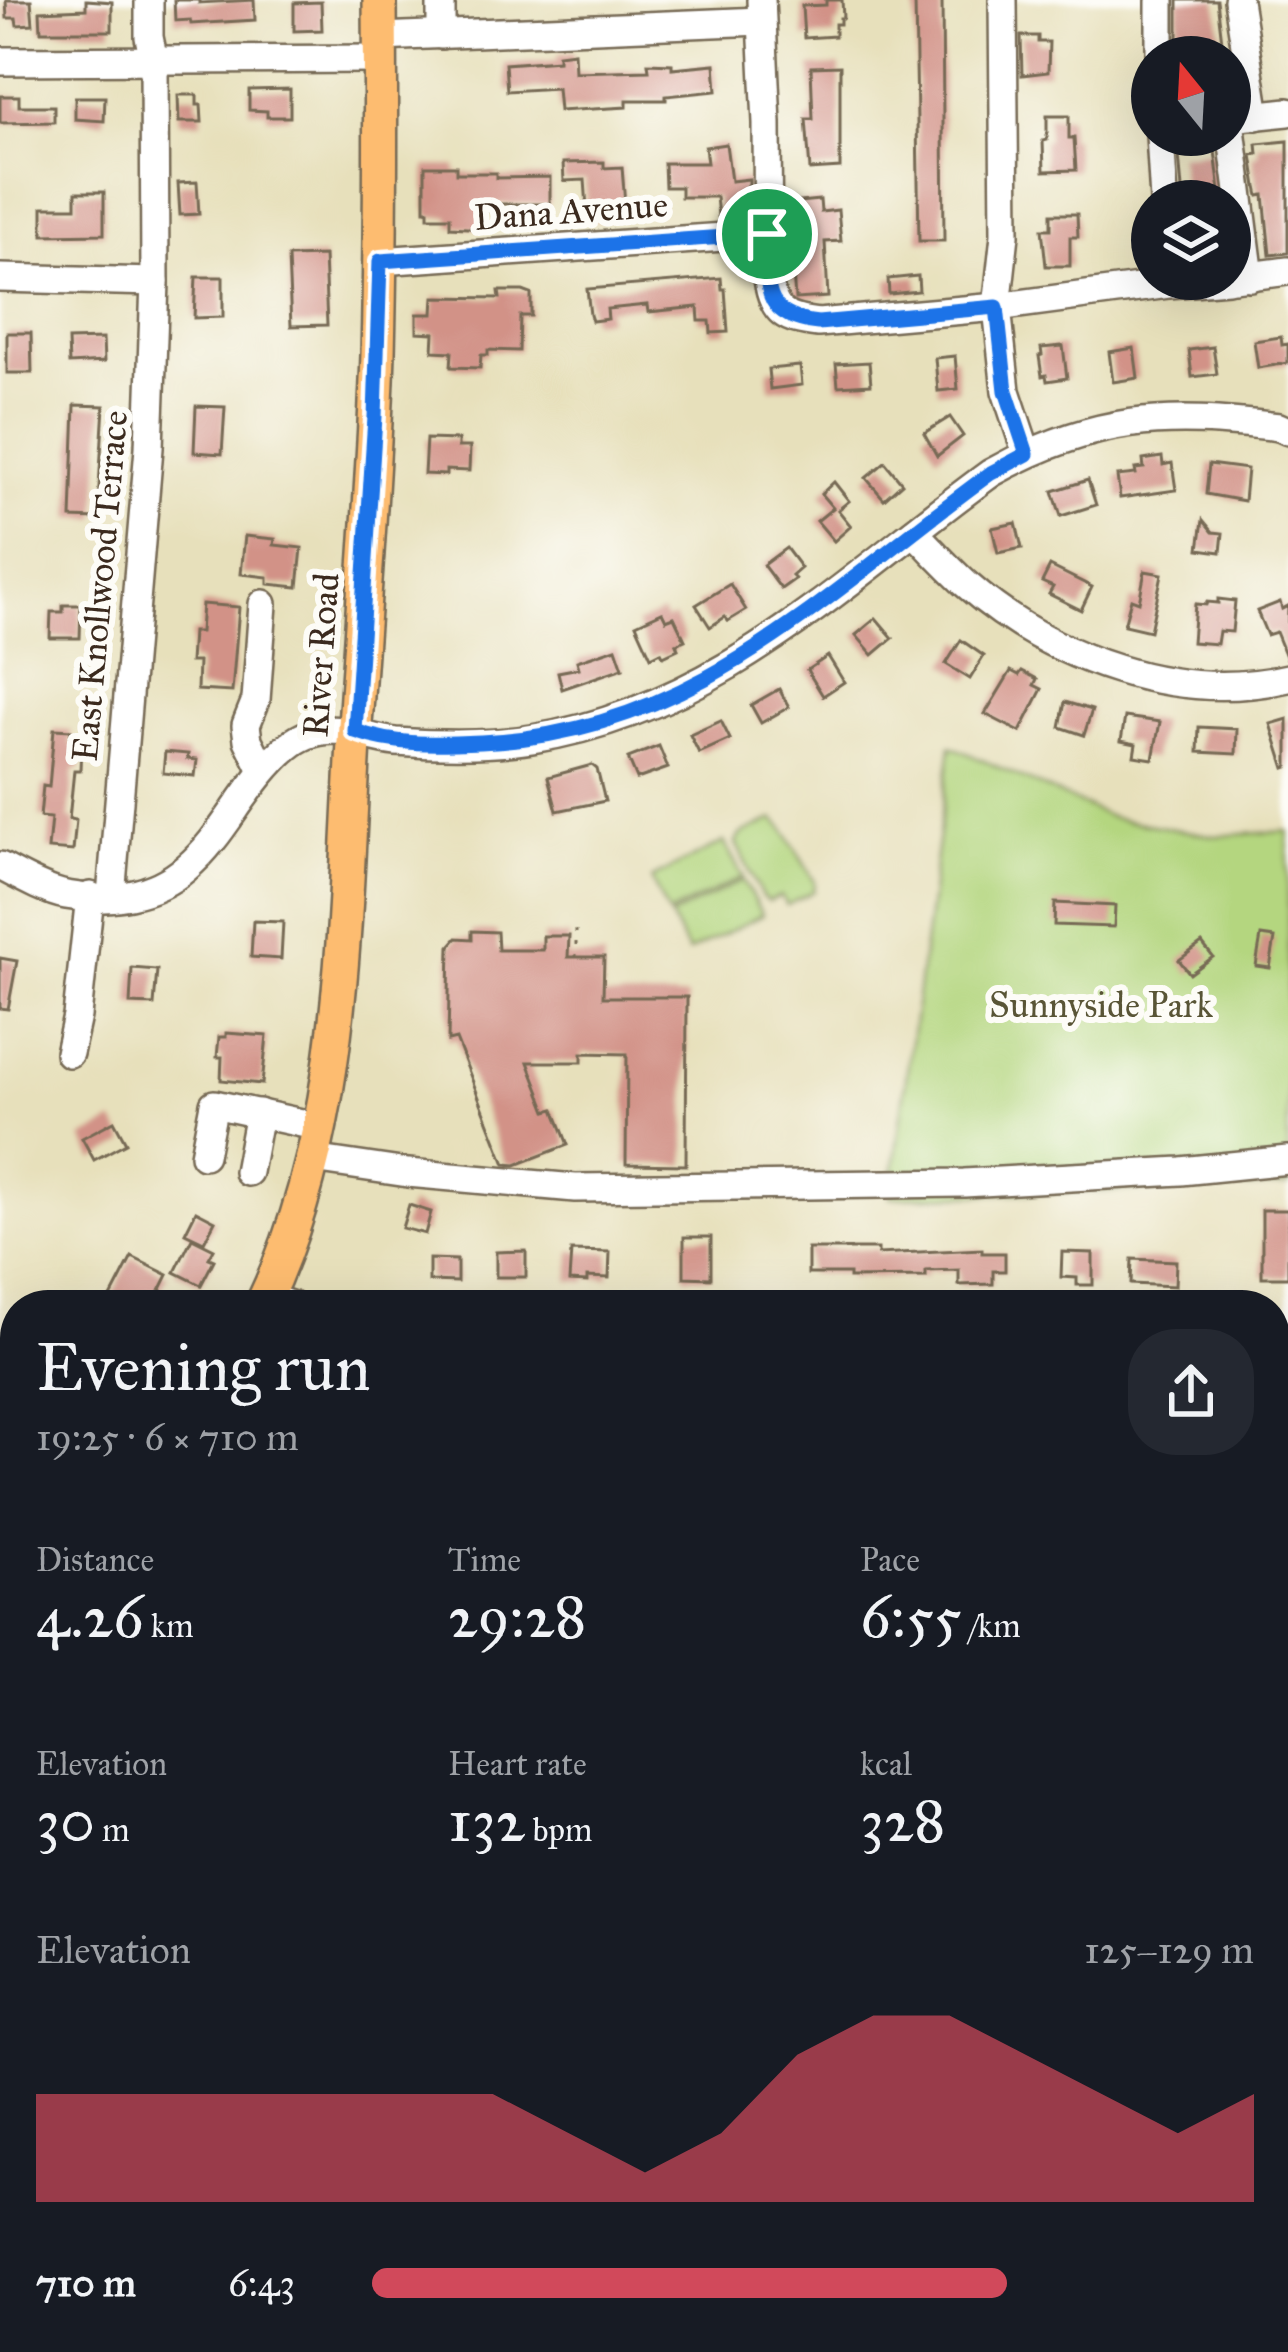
<!DOCTYPE html>
<html lang="en">
<head>
<meta charset="utf-8">
<style>
  body { margin:0; font-family:"IM FELL Great Primer",serif; background:#242831; color:#f1f3f6; height:100vh; display:flex; flex-direction:column; font-size:45px; white-space:nowrap }
  * { box-sizing:border-box; margin:0 }
  p { font-size:39px; color:#9ea1a6 }
  .icon { flex:none; width:66px; height:66px; fill:none; stroke:currentColor; stroke-width:2; stroke-linecap:round; stroke-linejoin:round }
  .map { position:relative; flex:1; overflow:hidden }
  .panel { position:absolute; left:0px; top:1290px; width:1290px; height:1062px; display:flex; flex-direction:column; background:#171b24; border-radius:48px 48px 0 0; box-shadow:0 12px 48px #0002 }
  .panel>* { flex:none }
  .needle { width:78px; rotate:342deg }
  .controls { position:absolute; left:1131px; top:36px; display:grid; gap:24px }
  .controls a { display:grid; place-items:center; width:120px; height:120px; border-radius:50%; background:#171b24; box-shadow:0 12px 48px #0002; font-size:60px }
  .pin { position:absolute; display:grid; place-items:center; width:102px; height:102px; color:#fff; margin:-51px; border:6px solid #fff; border-radius:50%; box-shadow:0 3px 12px #0007 }
  .round { display:grid; place-items:center; flex:none; width:126px; height:126px; border-radius:48px; background:#242831 }
  .head { display:flex; align-items:center; justify-content:space-between; height:204px; padding:0 36px }
  h1 { font-size:66px; font-weight:600; line-height:90px }
  .figures { display:grid; grid-template-columns:repeat(3,1fr); gap:18px; height:204px; padding:12px 36px }
  .figures div { display:grid; align-content:center }
  .figures b { font-size:60px; font-weight:600 }
  .figures small { font-size:33px; font-weight:400 }
  .figures p { font-size:33px }
  .chart { height:336px; padding:24px 36px }
  .chart p { display:flex; justify-content:space-between }
  .chart svg { width:100%; height:216px; margin-top:12px; fill:#d1495b; opacity:.7 }
  ul { padding:0 36px; list-style:none; font-size:39px }
  li { display:grid; grid-template-columns:192px 144px 1fr; align-items:center; height:90px }
  li i { height:30px; border-radius:15px; background:#d1495b }
  .map>svg:first-child { display:block }
</style>
</head>
<body>
<div class="map">
<svg width="1288" height="2352" viewBox="0 0 1288 2352">
  <rect width="100%" height="100%" fill="#fdfcf7"/>
  <filter id="ink" filterUnits="userSpaceOnUse"><feTurbulence type="fractalNoise" baseFrequency=".00833" numOctaves="2"/><feDisplacementMap in="SourceGraphic" scale="24" xChannelSelector="R" yChannelSelector="G"/><feConvolveMatrix kernelMatrix="1 2 1 2 8 2 1 2 1" color-interpolation-filters="sRGB"/></filter>
  <filter id="wash" filterUnits="userSpaceOnUse"><feTurbulence type="fractalNoise" baseFrequency=".004" numOctaves="4" result="noise"/><feDisplacementMap in="SourceGraphic" scale="48" xChannelSelector="R" yChannelSelector="G"/><feGaussianBlur stdDeviation="2.7" result="paint"/><feColorMatrix in="noise" values="0 0 0 0 0 0 0 0 0 0 0 0 0 0 0 0 0 1.4 0 .05"/><feComposite in="paint" operator="in"/></filter>
  <g filter="url(#wash)">
    <rect width="100%" height="100%" fill="#e7e0bb"/>
    <g fill="#b4d67f" stroke="#78804e" stroke-width="3">
      <polygon points="951,746 1112,818 1215,836 1288,831 1288,1186 890,1197"/>
      <polygon points="774,819 783,828 815,882 814,891 787,905 781,896 768,901 762,897 736,843 740,835"/>
      <polygon points="724,842 743,877 668,914 651,879"/>
      <polygon points="743,880 762,915 688,952 670,917"/>
    </g>
    <polygon fill="#71c3ed" stroke="#567686" stroke-width="3" points="1288,1961 1288,2352 968,2352 987,2337 1275,2337 1275,1979"/>
    <g id="blocks">
      <g fill="#d29287">
        <polygon points="6,0 31,0 33,24 17,25 16,18 7,18"/>
        <polygon points="86,0 112,2 112,31 41,31 40,11 86,9"/>
        <polygon points="174,0 199,0 199,3 254,0 255,20 191,24 190,20 175,21"/>
        <polygon points="826,0 842,0 843,18 840,18 840,24 835,24 835,36 804,38 802,6 826,5"/>
        <polygon points="915,0 942,0 944,241 919,241"/>
        <polygon points="1178,0 1217,0 1223,50 1178,53"/>
        <polygon points="321,2 322,30 294,31 294,3"/>
        <polygon points="1021,36 1038,36 1038,42 1049,42 1048,72 1022,75"/>
        <polygon points="574,52 575,72 649,70 648,63 672,64 672,68 715,64 717,91 666,96 666,100 627,100 627,107 559,111 557,88 507,91 505,64 558,60 558,54"/>
        <polygon points="840,66 840,168 810,170 806,119 813,119 811,67"/>
        <polygon points="290,89 290,117 267,117 267,111 249,110 249,90"/>
        <polygon points="178,95 197,95 197,105 201,105 202,122 179,122"/>
        <polygon points="0,96 19,96 19,106 54,106 54,122 0,123"/>
        <polygon points="75,97 105,97 104,121 75,119"/>
        <polygon points="1047,116 1069,116 1069,138 1074,138 1076,170 1044,171 1043,141 1047,140"/>
        <polygon points="1288,141 1288,253 1270,255 1264,195 1259,196 1257,187 1252,155 1258,154 1257,144"/>
        <polygon points="726,144 731,181 749,179 749,184 742,192 744,214 718,216 716,197 681,197 681,187 665,187 664,163 707,163 705,147"/>
        <polygon points="1215,151 1221,200 1183,201 1179,155"/>
        <polygon points="604,162 604,168 622,167 625,204 607,205 608,220 588,221 585,180 564,181 563,163"/>
        <polygon points="425,166 456,166 456,173 496,173 496,178 550,177 550,204 496,204 496,210 485,210 485,229 450,227 450,217 428,217 428,210 425,210"/>
        <polygon points="197,182 199,214 180,215 178,183"/>
        <polygon points="76,192 104,192 104,234 43,235 43,207 76,207"/>
        <polygon points="820,200 821,212 838,210 841,241 825,242 828,297 795,299 793,272 799,267 795,235 798,235 797,229 800,228 798,202"/>
        <polygon points="1051,214 1077,214 1078,237 1070,237 1070,266 1046,266 1042,229 1051,229"/>
        <polygon points="324,256 327,325 291,326 288,257"/>
        <polygon points="918,276 919,291 889,294 888,279"/>
        <polygon points="196,277 223,277 223,317 194,318"/>
        <polygon points="721,278 722,289 725,289 728,332 711,333 710,321 699,321 698,307 648,312 647,305 607,309 608,319 592,321 590,315 587,289"/>
        <polygon points="499,291 523,291 531,294 531,316 520,316 519,351 488,350 488,355 481,355 480,368 451,367 452,352 433,351 434,333 417,332 417,314 433,314 434,297 500,298"/>
        <polygon points="7,333 31,333 32,373 7,373"/>
        <polygon points="1281,337 1282,345 1288,344 1288,363 1258,368 1254,341"/>
        <polygon points="103,339 104,362 69,364 68,340"/>
        <polygon points="1063,346 1067,378 1047,381 1046,375 1042,376 1039,356 1042,355 1041,348"/>
        <polygon points="1213,347 1217,374 1192,377 1189,350"/>
        <polygon points="1134,348 1138,378 1113,382 1109,352"/>
        <polygon points="955,356 958,389 938,391 935,358"/>
        <polygon points="869,362 871,384 838,386 836,364"/>
        <polygon points="800,366 802,385 770,389 768,369"/>
        <polygon points="75,405 104,406 97,519 71,518"/>
        <polygon points="196,406 225,407 222,454 194,452"/>
        <polygon points="950,417 963,436 937,456 924,433"/>
        <polygon points="426,439 458,440 458,447 470,447 469,471 446,470 446,475 424,474"/>
        <polygon points="1162,457 1163,465 1172,463 1176,490 1120,498 1117,476 1136,474 1135,469 1144,468 1143,460"/>
        <polygon points="885,462 902,483 884,499 866,478"/>
        <polygon points="1209,464 1247,469 1244,501 1206,494"/>
        <polygon points="1088,480 1096,505 1061,516 1053,491"/>
        <polygon points="834,482 849,501 838,510 851,526 834,541 817,521 833,508 821,494"/>
        <polygon points="1203,520 1213,532 1223,533 1221,552 1199,549"/>
        <polygon points="1016,523 1022,548 998,553 992,528"/>
        <polygon points="245,536 275,539 274,545 302,548 298,587 268,584 268,577 241,574"/>
        <polygon points="786,548 801,568 792,576 795,579 781,589 763,565"/>
        <polygon points="1050,566 1092,587 1081,610 1049,594 1053,587 1042,582"/>
        <polygon points="1145,571 1162,574 1150,631 1124,625 1131,599 1139,602"/>
        <polygon points="730,584 746,610 728,621 725,617 710,627 696,605"/>
        <polygon points="1218,599 1235,601 1232,632 1219,631 1217,644 1192,642 1195,604 1206,605 1207,602 1218,603"/>
        <polygon points="1280,602 1282,609 1288,606 1287,659 1276,632 1267,635 1257,611"/>
        <polygon points="202,604 239,607 232,692 197,690 198,662 190,662 192,632 200,632"/>
        <polygon points="63,605 81,605 80,638 50,638 51,612 63,612"/>
        <polygon points="662,612 666,620 674,617 685,640 676,644 678,649 663,656 661,652 651,657 636,624"/>
        <polygon points="876,618 893,638 873,655 856,635"/>
        <polygon points="961,640 984,656 970,679 946,664"/>
        <polygon points="616,648 623,668 562,689 558,672 579,668 577,661"/>
        <polygon points="828,656 844,682 823,696 807,670"/>
        <polygon points="1011,671 1019,675 1022,671 1037,679 1034,685 1042,689 1020,732 985,714"/>
        <polygon points="779,689 789,707 761,723 751,705"/>
        <polygon points="1065,702 1092,710 1084,735 1060,727"/>
        <polygon points="1125,717 1160,722 1153,759 1134,756 1136,744 1121,741"/>
        <polygon points="1288,719 1288,767 1285,768 1271,724"/>
        <polygon points="721,721 730,739 699,753 690,735"/>
        <polygon points="1199,727 1237,729 1236,754 1198,752"/>
        <polygon points="54,729 71,730 70,745 81,745 80,770 74,770 69,819 76,820 73,851 48,849 51,818 40,817 43,786 49,787"/>
        <polygon points="659,746 668,768 637,779 628,758"/>
        <polygon points="165,752 188,754 187,759 197,760 195,776 163,773"/>
        <polygon points="592,765 597,769 605,801 557,811 548,777"/>
        <polygon points="1055,903 1115,906 1114,927 1054,925"/>
        <polygon points="253,921 283,922 281,959 251,957"/>
        <polygon points="472,931 497,932 498,950 543,950 543,936 569,936 568,957 604,957 603,997 687,997 686,1165 626,1164 627,1054 582,1053 582,1062 528,1062 547,1111 554,1109 568,1145 516,1165 505,1164 456,1039 448,1041 450,946 457,938 472,939"/>
        <polygon points="1261,936 1275,938 1270,968 1256,966"/>
        <polygon points="1202,943 1213,957 1190,974 1179,960"/>
        <polygon points="0,958 17,961 8,1009 0,1008"/>
        <polygon points="132,968 157,970 154,1005 130,1004"/>
        <polygon points="226,1033 267,1036 262,1084 221,1080 222,1057 217,1057 219,1037 226,1037"/>
        <polygon points="114,1121 126,1143 94,1160 82,1138"/>
        <polygon points="409,1205 431,1212 425,1234 402,1228"/>
        <rect x="1262" y="1210" width="26" height="67"/>
        <polygon points="196,1211 215,1221 204,1242 185,1233"/>
        <polygon points="684,1237 711,1237 711,1278 684,1277"/>
        <polygon points="192,1238 214,1249 209,1258 214,1260 201,1285 175,1272"/>
        <polygon points="808,1249 878,1249 878,1254 982,1249 982,1253 1005,1253 1005,1271 993,1271 993,1284 959,1285 959,1270 926,1271 926,1277 849,1278 849,1274 808,1274"/>
        <polygon points="526,1251 526,1277 496,1277 496,1252"/>
        <polygon points="571,1251 610,1252 609,1278 587,1277 587,1282 569,1281"/>
        <polygon points="1062,1252 1093,1253 1093,1285 1077,1285 1077,1278 1061,1277"/>
        <polygon points="132,1257 168,1275 153,1305 107,1305"/>
        <polygon points="429,1259 457,1260 457,1282 429,1281"/>
        <polygon points="1132,1259 1176,1261 1175,1286 1131,1284"/>
        <polygon points="8,2012 15,2013 15,2130 0,2127 0,2040"/>
        <polygon points="10,2250 15,2251 15,2333 0,2329 0,2287"/>
        <polygon points="251,2337 268,2337 303,2352 244,2352"/>
      </g>
    </g>
  </g>
  <g filter="url(#ink)">
    <use href="#blocks" fill-opacity="0" stroke="#776a55" stroke-width="3"/>
    <g fill="none" stroke-linecap="round" stroke-linejoin="round">
      <defs>
        <g id="minor">
          <polyline points="441,0 441,35"/>
          <path d="M761,0l6,123 1,156c5,35 17,40 50,44l179,-16 172,-23 59,-5"/>
          <polyline points="1003,0 1005,235 997,307 1006,391 1027,454"/>
          <polyline points="1238,0 1256,116"/>
          <polyline points="380,37 761,21"/>
          <polyline points="1160,57 1160,1"/>
          <polyline points="0,61 379,59"/>
          <polyline points="1240,117 1288,112"/>
          <polyline points="1230,121 1250,277"/>
          <polyline points="1160,135 1164,201"/>
          <polyline points="380,261 767,234"/>
          <polyline points="0,278 155,282"/>
          <polyline points="1234,278 1288,271"/>
          <path d="M914,532c18,18 35,37 53,53 85,74 209,119 321,93"/>
          <polyline points="263,604 256,700 246,725 248,740 263,770"/>
          <path d="M0,866c19,10 45,25 66,29 42,8 88,1 120,-27 23,-19 40,-46 57,-70 15,-21 40,-54 64,-63 33,-13 57,4 89,7 44,3 93,4 136,-3 188,-30 312,-159 459,-266 102,-57 174,-60 288,-46l9,4"/>
          <polyline points="111,896 149,448 155,282 154,61 149,37 149,0"/>
          <polyline points="69,1053 77,1016 90,896"/>
          <polyline points="204,1155 214,1104 320,1127"/>
          <polyline points="313,1159 408,1173 575,1188 964,1183 1181,1171 1288,1160"/>
          <polyline points="248,1172 259,1113"/>
          <polyline points="266,1297 290,1305"/>
          <polyline points="1275,1826 1288,1808"/>
          <polyline points="0,1960 15,1964"/>
          <polyline points="0,1990 15,1995"/>
          <polyline points="0,2145 15,2149"/>
          <polyline points="352,2348 373,2337"/>
          <polyline points="0,2351 2,2352"/>
          <polyline points="742,2352 747,2337"/>
        </g>
        <g id="major">
          <path d="M262,1305c85,-177 81,-387 93,-579 8,-124 19,-248 23,-372 3,-118 3,-236 2,-354"/>
          <polyline points="0,1823 15,1793"/>
        </g>
      </defs>
      <use href="#minor" stroke="#776a55" stroke-width="32"/>
      <use href="#major" stroke="#776a55" stroke-width="38"/>
      <polyline stroke="#776a55" stroke-width="3" stroke-dasharray="3 9" stroke-linecap="butt" points="576,957 576,929"/>
      <use href="#minor" stroke="#fff" stroke-width="27"/>
      <use href="#major" stroke="#fdbc70" stroke-width="33"/>
    </g>
  </g>
  <g fill="none" stroke-linecap="round" stroke-linejoin="round" filter="url(#ink)">
    <defs>
      <path id="route" d="M767,234c1,50 -9,82 51,89l179,-16 9,84 21,63 -36,19c-166,120 -292,259 -510,269 -43,2 -85,4 -126,-11l20,-314 5,-156z"/>
    </defs>
    <use href="#route" stroke="#fff" stroke-width="24"/>
    <use href="#route" stroke="#1a73e8" stroke-width="15"/>
  </g>
  <g text-anchor="middle" dominant-baseline="central" stroke-width="12" stroke-linejoin="round" paint-order="stroke">
    <g font-size="36" fill="#3b2a1e" stroke="#fdfcf7">
      <text transform="translate(571 211) rotate(-4)">Dana Avenue</text>
      <text transform="translate(100 586) rotate(-85)">East Knollwood Terrace</text>
      <text transform="translate(321 655) rotate(-86)">River Road</text>
    </g>
    <g font-size="36" fill="#595536" stroke="#fdfcf7">
      <text x="1101" y="1005">Sunnyside Park</text>
    </g>
  </g>
</svg>
<div class="controls">
<a><svg class="needle" viewBox="-14 -14 28 28"><path d="M0-13l5 13h-10z" fill="#e53935"/><path d="M0 13l5-13h-10z" fill="#9ea1a6"/></svg></a>
<a><svg class="icon" aria-label="layers" viewBox="0 0 24 24"><path d="M12 4l9 5-9 5-9-5zM3 14l9 5 9-5"/></svg></a>
</div>
<div class="pin" style="left:767px;top:234px;background:#1e9e55"><svg class="icon" aria-label="arrive" viewBox="0 0 24 24"><path d="M6 21V4h12l-3 4 3 4H6"/></svg></div>
<section class="panel">
<div class="head"><div><h1>Evening run</h1><p>19:25 · 6 × 710 m</p></div><a class="round"><svg class="icon" aria-label="share" viewBox="0 0 24 24"><path d="M12 15V3M7 8l5-5 5 5M5 13v7h14v-7"/></svg></a></div>
<div class="figures">
<div><p>Distance</p><b>4.26<small> km</small></b></div>
<div><p>Time</p><b>29:28</b></div>
<div><p>Pace</p><b>6:55<small> /km</small></b></div>
</div>
<div class="figures">
<div><p>Elevation</p><b>30<small> m</small></b></div>
<div><p>Heart rate</p><b>132<small> bpm</small></b></div>
<div><p>kcal</p><b>328</b></div>
</div>
<div class="chart"><p><span>Elevation</span>125–129 m</p>
<svg viewBox="0 0 160 44" preserveAspectRatio="none"><path d="M0 44V22L10 22L20 22L30 22L40 22L50 22L60 22L70 30L80 38L90 30L100 14L110 6L120 6L130 14L140 22L150 30L160 22V44z"/></svg>
</div>
<ul>
<li><b>710 m</b>6:43<i style="width:72%"></i></li>
</ul>
</section>
</div>
</body>
</html>
